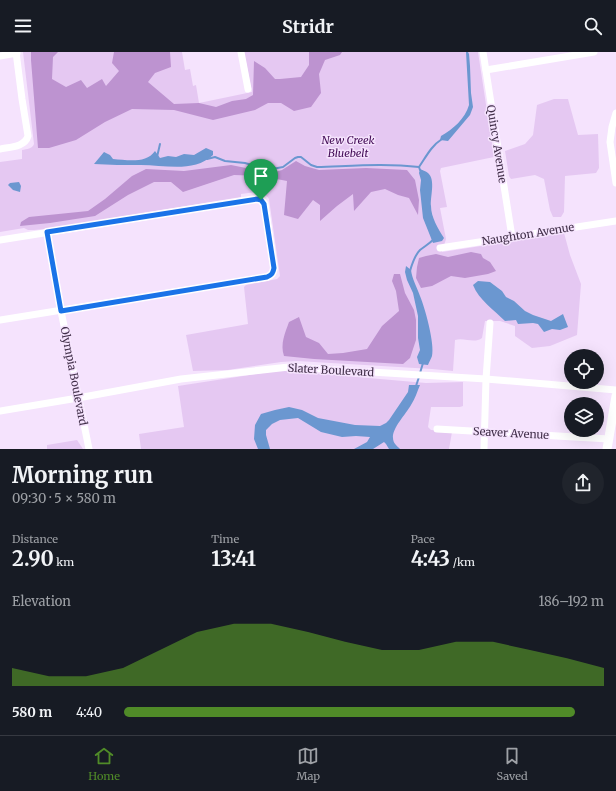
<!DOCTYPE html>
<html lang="en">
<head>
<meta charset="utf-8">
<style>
  body { margin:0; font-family:Merriweather,serif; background:#20242c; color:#f1f3f6; height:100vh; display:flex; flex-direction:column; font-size:15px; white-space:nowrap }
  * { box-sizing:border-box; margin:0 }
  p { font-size:13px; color:#9ea1a6 }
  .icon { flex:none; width:22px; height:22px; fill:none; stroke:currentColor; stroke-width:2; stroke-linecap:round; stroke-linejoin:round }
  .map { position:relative; height:397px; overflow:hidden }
  .side { display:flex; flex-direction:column; background:#171b24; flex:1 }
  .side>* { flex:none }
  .fabs { position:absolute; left:564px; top:297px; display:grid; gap:8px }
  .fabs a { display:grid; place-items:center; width:40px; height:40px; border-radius:50%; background:#171b24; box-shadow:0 4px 16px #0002; font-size:20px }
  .pin { position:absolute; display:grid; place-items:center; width:34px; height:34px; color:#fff; margin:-41px -17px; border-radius:50% 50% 50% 0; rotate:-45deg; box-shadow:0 0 4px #0007 }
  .pin .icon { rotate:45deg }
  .round { display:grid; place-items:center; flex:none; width:42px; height:42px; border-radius:21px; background:#20242c }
  .headline { display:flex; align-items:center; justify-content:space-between; height:68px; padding:0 12px }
  h1 { font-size:22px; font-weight:700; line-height:30px }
  .figures { display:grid; grid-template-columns:repeat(3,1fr); gap:6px; height:68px; padding:4px 12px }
  .figures div { display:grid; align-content:center }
  .figures b { font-size:20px; font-weight:700 }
  .figures small { font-size:11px; font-weight:400 }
  .figures p { font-size:11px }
  .chart { height:112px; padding:8px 12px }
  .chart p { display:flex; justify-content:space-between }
  .chart svg { width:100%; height:72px; margin-top:4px; fill:#508b28; opacity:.7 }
  ul { padding:0 12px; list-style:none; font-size:13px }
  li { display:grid; grid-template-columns:64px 48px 1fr; align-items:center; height:30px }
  li i { height:10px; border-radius:5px; background:#508b28 }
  header { display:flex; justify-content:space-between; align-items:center; height:52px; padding:0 12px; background:#171b24; font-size:18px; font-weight:700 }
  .dock { display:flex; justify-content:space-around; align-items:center; height:56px; border-top:1px solid #363941; background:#171b24; font-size:11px; color:#9ea1a6 }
  .dock a { display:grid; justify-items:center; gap:2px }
  .dock .active { color:#508b28 }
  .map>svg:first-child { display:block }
</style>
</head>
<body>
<header><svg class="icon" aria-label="menu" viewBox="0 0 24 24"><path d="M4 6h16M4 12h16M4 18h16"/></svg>Stridr<svg class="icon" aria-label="search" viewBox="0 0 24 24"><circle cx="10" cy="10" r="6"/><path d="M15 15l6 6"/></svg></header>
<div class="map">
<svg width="616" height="397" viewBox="0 0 616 397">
  <rect width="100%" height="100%" fill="#f5e3fd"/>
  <g fill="#e5c8f2">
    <path d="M23,0h159l3,18 5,-1 3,17 3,-1 3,18 53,-11 -8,-40h234l16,105 -53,11 -1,3 7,36 -7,1 6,31 -4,13 122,-19 6,22 11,29 -4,51 -27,11 -18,2 -17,-12v-10l-15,-5h-15l-3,17c-8,6 -18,-1 -27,2l-2,31 -21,-2 -135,-8 -16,1 -53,8 -35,1 -7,-36 62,-11 -4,-37 2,-2 31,-6 3,-3 -11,-77c-7,-10 -17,-6 -28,-5v3l-195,32 -12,1h-6l-4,-2 -24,4v-70l22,-3v-9c5,-1 10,-1 12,-6z"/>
    <polygon points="554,47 568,47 578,83 598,82 599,116 596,121 565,124 564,160 561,165 553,165 550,158 544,127 535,123 511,127 509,124 505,99 525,92 533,83 537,53"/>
    <polygon points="276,319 288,319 426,331 463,330 463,354 460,355 431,355 428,375 431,378 449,379 452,380 449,397 141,397 139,382 184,375 178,334"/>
    <polygon points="77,388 83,397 47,397 47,393"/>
  </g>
  <g fill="#bd93d0">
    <polygon points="31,0 58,0 53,5 52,27 66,35 81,28 87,36 102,27 106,34 119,19 112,11 114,0 170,0 171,15 155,21 148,30 174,52 199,51 216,55 232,49 246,47 253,43 254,9 265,16 275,27 280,27 301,25 309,13 309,0 342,0 340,3 325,8 319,22 321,41 311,55 294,59 281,51 268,51 255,58 213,68 174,58 132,57 105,70 76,88 49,96 38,96 31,8"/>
    <polygon points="296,109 305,114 319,118 366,116 407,118 415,128 419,148 418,163 409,146 398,143 385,137 371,140 354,159 353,142 337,154 320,169 320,153 313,148 298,167 284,163 287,129 261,124 234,123 183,140 171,130 154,130 128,143 95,164 50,171 20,174 21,170 29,165 88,159 105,147 132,124 146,117 184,119 231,113 271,121 282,118"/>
    <polygon points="471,200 481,202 483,206 490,210 496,219 488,222 465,226 451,224 432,234 421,236 416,226 417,215 419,206 426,204 436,202 448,205"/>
    <path d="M394,222h6l5,19 9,17 2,10v20l-6,18 -7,6 -89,-5 -30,-3c-4,-12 1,-23 5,-34l10,-5 7,20 13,6 9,11 15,-1 24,-4 15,-23 17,-15 -3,-20 -4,-10z"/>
  </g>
  <g fill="#6b97d0">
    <path d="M466,0h2l1,2 1,12 1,27 2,14 -3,8 -22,26 -8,-1 1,-4c12,-7 24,-17 28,-31z"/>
    <path d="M206,96l7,3v4c-19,18 -48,10 -72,10 -16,0 -32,0 -47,-1l10,-12 6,3 3,4c14,1 33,5 42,-8l5,7 8,-2 8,1 8,-3 10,1z"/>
    <path d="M420,117c2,1 6,2 8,4 8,7 2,24 3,33 0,11 7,23 13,32l-2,3 -9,2 -10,-25 -3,-28 1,-10 -2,-7z"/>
    <polygon points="19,130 21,134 20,140 13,138 8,133 10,131"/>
    <path d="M406,214l5,4c1,9 6,17 9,26 5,12 15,48 12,60 -1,3 -3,6 -4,9l-9,-1 -2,-7 3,-7 -2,-12v-22l-5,-23 -6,-13 -2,-8z"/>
    <path d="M478,229l12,1 12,9 4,6 8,4 11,10 8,4 18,6 12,-7 5,13 -8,3 -8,-1 -8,3 -6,-8 -5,-1 -15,1 -2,-4 -11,1c-11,-11 -26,-21 -32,-36z"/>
    <path d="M409,333h11c-3,7 -5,14 -9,20 -5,9 -19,23 -18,33 0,5 4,8 7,11h-11l-3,-5 -2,-2 -11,7h-19l13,-7 3,-5 -14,-1 -14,1 -21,-5 -23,-14 -18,2 -8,4 -6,6v5l4,14h-12l-4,-10 1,-14 6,-11 14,-4 14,-3 13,3 16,8 37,7 25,1 6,-3 3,-3 19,-28z"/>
  </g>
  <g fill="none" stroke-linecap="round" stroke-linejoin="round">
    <g stroke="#6b97d0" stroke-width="2">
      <polyline points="157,105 160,92"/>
      <path d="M207,107l8,-2 10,4 20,2 17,5 10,1 11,-2 12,-9 3,-1h3l10,8 6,2c34,-1 68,-4 102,0l1,3"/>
      <path d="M419,115c7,-10 12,-21 23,-28"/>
      <path d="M410,219c2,-7 5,-16 10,-21 5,-4 9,-6 14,-11"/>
      <polyline points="420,321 423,311"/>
      <polyline points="416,334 419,325"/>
    </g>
    <g stroke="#fff" stroke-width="7">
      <polyline points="241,0 248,37"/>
      <polyline points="483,0 512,185"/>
      <polyline points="0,4 17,1"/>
      <polyline points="486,18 594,0"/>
      <polyline points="616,61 612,75 610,90 616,131"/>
      <path d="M0,97c10,-2 25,-2 28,-13l-6,-37 -6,-47"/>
      <polyline points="47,180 61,259 89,397"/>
      <polyline points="0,188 257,147 261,148 265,152 274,217 272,222 267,225 0,268"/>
      <polyline points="440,196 616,169"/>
      <polyline points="0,359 78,346 181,327 289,315 486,327 616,338"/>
      <polyline points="437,377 609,387"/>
      <polyline points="484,397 486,327 490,271"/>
    </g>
    <polyline stroke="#fff" stroke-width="9" points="607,397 616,344"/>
  </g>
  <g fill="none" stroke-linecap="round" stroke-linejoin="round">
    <defs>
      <path id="route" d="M257,147l4,1 3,4 10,64c-1,5 -2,7 -7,9l-206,34 -14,-79z"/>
    </defs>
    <use href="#route" stroke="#fff" stroke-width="8"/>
    <use href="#route" stroke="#1a73e8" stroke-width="5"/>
  </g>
  <g text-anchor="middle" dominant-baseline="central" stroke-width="3" stroke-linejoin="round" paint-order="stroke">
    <g font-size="11" font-style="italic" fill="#420b55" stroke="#f5e3fd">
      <text x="348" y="88">New Creek<tspan x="348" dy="13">Bluebelt</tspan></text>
    </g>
    <g font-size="11" fill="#412f49" stroke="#f5e3fd">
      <text transform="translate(497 92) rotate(81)">Quincy Avenue</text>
      <text transform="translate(528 182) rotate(-9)">Naughton Avenue</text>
      <text transform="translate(331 318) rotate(3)">Slater Boulevard</text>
      <text transform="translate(74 324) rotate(79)">Olympia Boulevard</text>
      <text transform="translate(511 381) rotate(3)">Seaver Avenue</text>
    </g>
  </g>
</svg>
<div class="fabs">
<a><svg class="icon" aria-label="locate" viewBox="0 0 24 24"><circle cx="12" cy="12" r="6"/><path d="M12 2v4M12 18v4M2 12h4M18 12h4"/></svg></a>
<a><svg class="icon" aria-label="layers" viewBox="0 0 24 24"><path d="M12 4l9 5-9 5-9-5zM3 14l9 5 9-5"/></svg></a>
</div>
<div class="pin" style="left:261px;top:148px;background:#1e9e55"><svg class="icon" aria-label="arrive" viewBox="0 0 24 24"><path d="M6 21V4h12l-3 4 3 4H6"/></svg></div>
</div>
<section class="side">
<div class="headline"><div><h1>Morning run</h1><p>09:30 · 5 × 580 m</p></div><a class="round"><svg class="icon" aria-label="share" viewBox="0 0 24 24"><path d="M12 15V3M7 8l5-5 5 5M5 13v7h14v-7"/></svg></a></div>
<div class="figures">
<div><p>Distance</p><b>2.90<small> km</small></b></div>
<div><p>Time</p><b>13:41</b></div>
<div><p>Pace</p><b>4:43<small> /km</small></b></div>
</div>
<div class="chart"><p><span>Elevation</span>186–192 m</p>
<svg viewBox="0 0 160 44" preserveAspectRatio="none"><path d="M0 44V33L10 38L20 38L30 33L40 22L50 11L60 6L70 6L80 11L90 17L100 22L110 22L120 17L130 17L140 22L150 27L160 33V44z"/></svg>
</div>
<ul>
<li><b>580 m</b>4:40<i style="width:94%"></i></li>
</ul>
</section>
<nav class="dock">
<a class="active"><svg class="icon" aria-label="home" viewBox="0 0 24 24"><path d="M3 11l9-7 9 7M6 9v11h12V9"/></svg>Home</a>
<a><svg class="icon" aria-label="map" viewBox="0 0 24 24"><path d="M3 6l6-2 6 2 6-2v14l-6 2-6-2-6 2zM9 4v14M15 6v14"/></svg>Map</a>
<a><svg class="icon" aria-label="saved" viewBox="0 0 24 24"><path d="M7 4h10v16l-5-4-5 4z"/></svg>Saved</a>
</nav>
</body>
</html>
